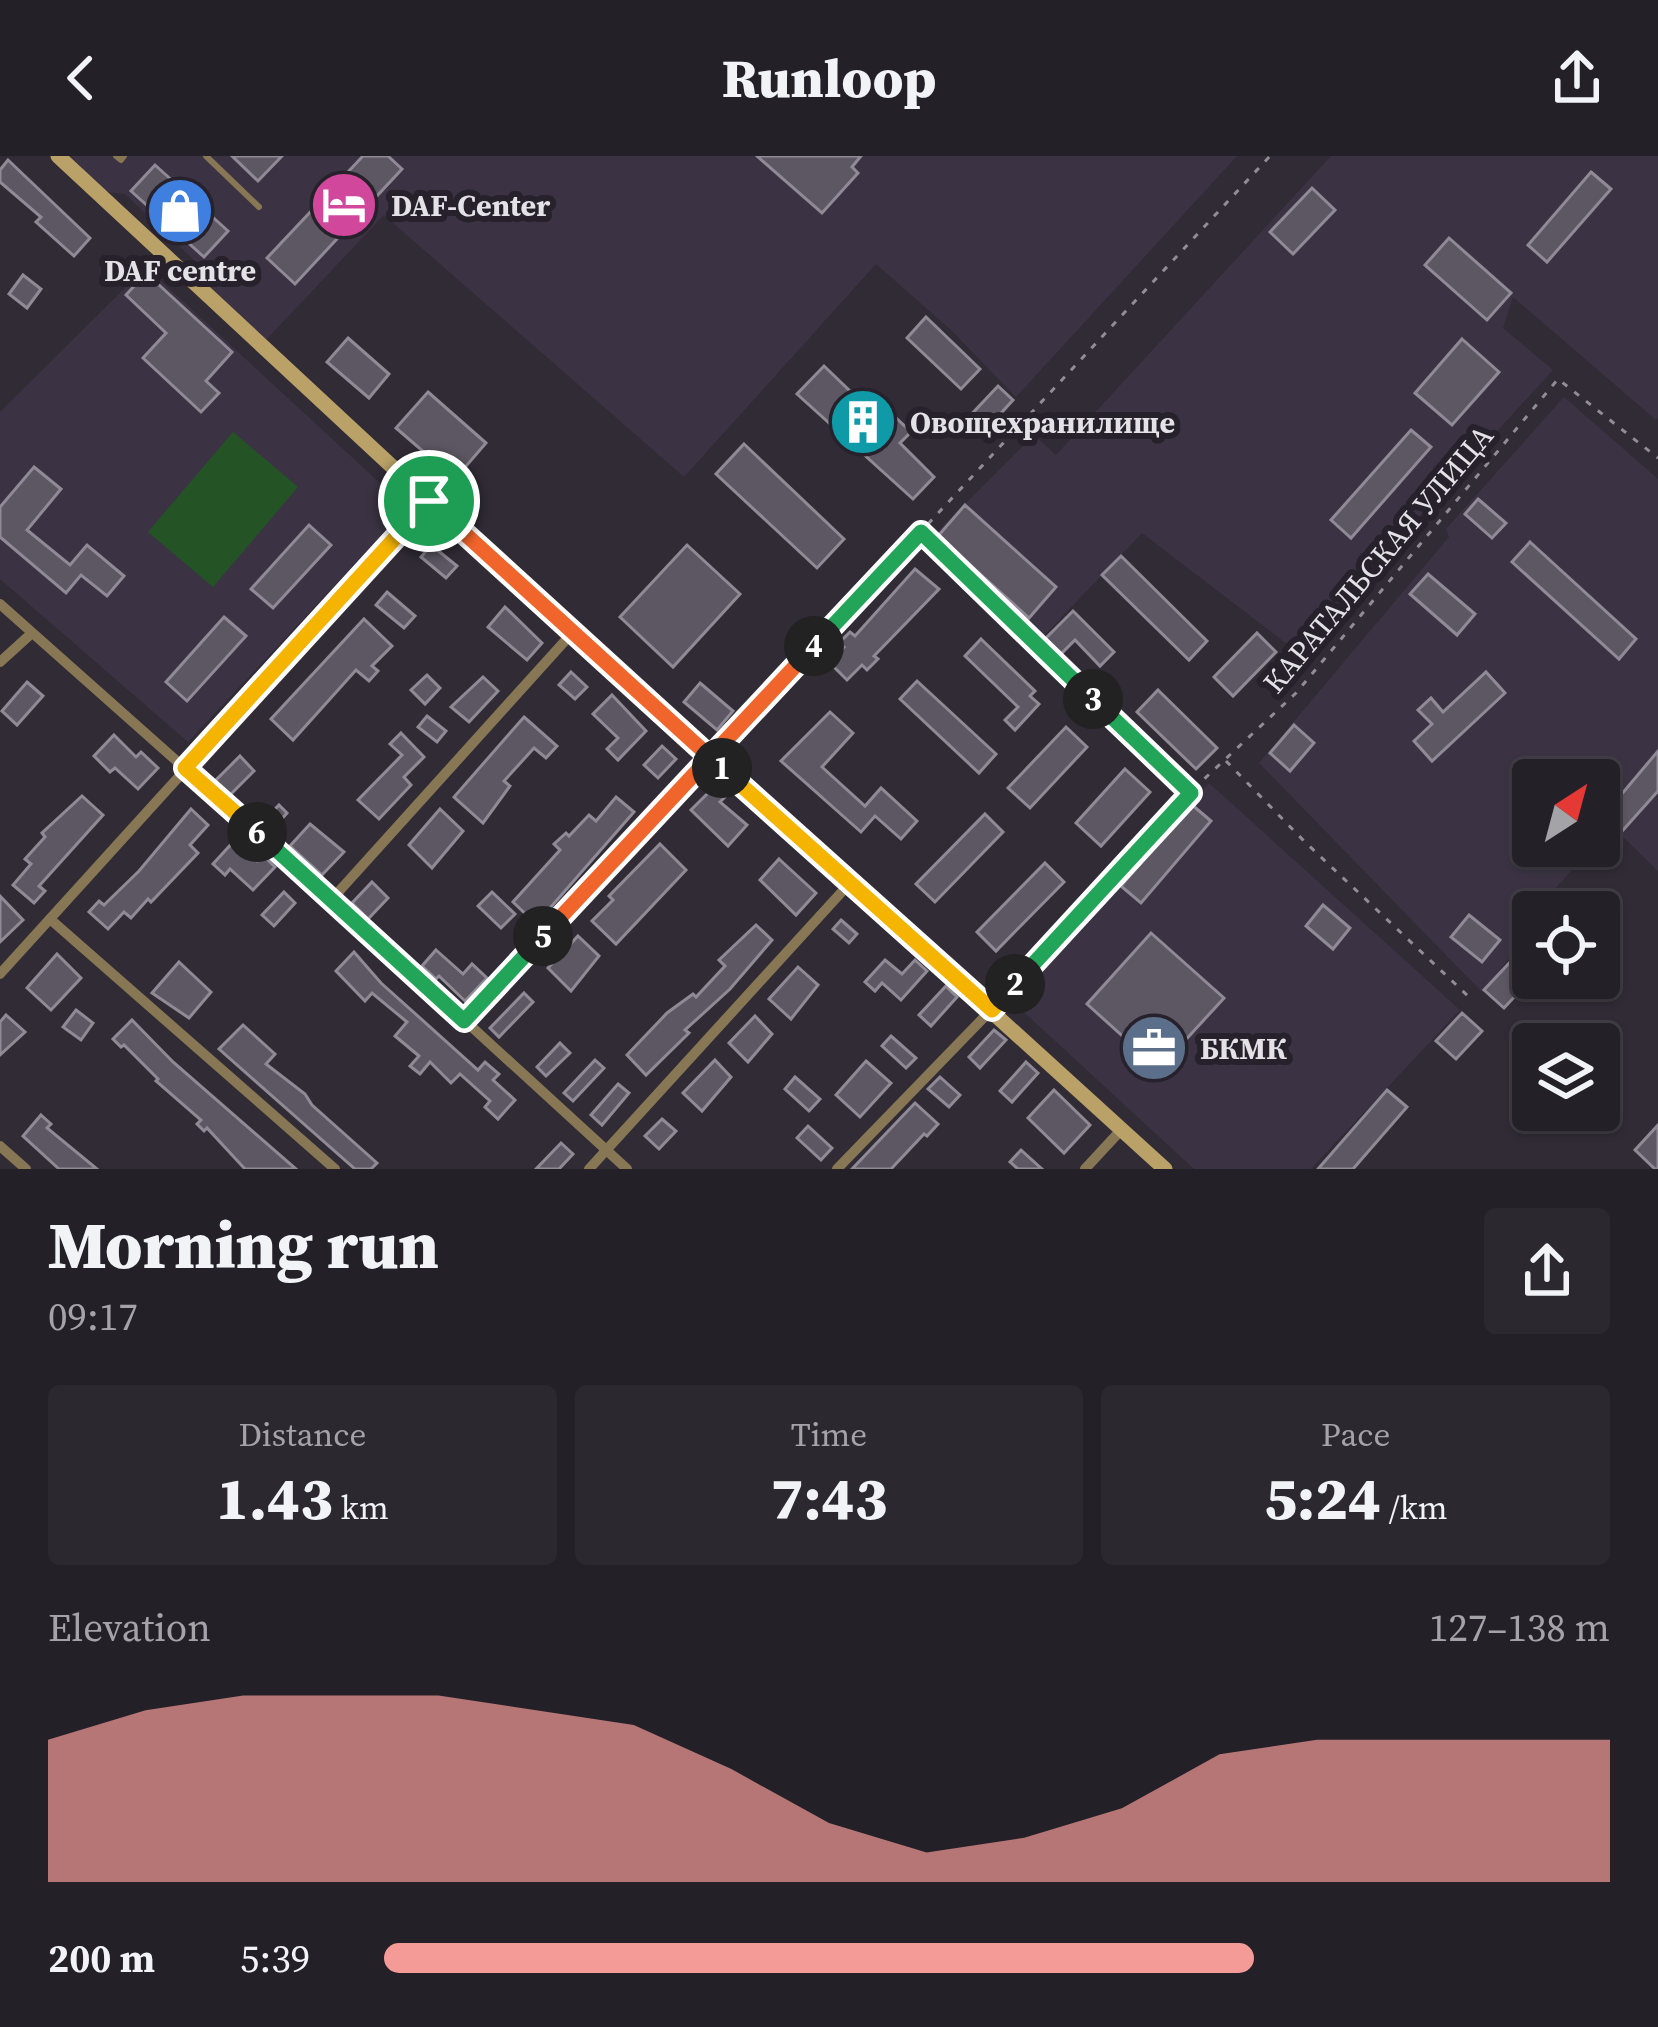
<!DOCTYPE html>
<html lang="en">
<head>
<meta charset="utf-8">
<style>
  body { margin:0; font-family:"Source Serif 4",serif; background:#2c2830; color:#f1f3f6; height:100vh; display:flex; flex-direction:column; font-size:45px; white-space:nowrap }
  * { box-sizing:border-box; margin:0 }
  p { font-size:39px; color:#a3a3a8 }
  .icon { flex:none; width:66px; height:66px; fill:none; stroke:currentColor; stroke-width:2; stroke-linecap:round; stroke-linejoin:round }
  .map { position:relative; height:1013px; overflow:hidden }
  .sheet { display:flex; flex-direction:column; background:#242028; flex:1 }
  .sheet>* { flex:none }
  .needle { width:78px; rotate:36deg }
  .tools { position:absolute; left:1512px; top:603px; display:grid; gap:24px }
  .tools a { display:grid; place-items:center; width:108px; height:108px; border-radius:12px; background:#242028; box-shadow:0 3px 9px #0004,0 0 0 3px #413e45; font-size:60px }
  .pin { position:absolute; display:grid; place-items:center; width:102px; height:102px; color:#fff; margin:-51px; border:6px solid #fff; border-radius:50%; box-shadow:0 3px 12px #0007 }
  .km { position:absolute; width:60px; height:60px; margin:-30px; border-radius:50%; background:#222; color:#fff; font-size:33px; line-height:60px; text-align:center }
  .round { display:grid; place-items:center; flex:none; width:126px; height:126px; border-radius:12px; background:#2c2830 }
  .headline { display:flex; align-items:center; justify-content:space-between; height:204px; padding:0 48px }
  h1 { font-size:66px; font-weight:800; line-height:90px }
  .stats { display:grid; grid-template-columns:repeat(3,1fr); gap:18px; height:204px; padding:12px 48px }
  .stats div { display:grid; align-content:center; border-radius:12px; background:#2c2830; text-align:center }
  .stats b { font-size:60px; font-weight:800 }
  .stats small { font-size:33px; font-weight:400 }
  .stats p { font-size:33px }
  .chart { height:336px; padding:24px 48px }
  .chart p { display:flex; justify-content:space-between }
  .chart svg { width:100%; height:216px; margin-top:12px; fill:#f59b97; opacity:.7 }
  ul { padding:0 48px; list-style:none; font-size:39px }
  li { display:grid; grid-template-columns:192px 144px 1fr; align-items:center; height:90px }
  li i { height:30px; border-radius:15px; background:#f59b97 }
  header { display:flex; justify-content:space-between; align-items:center; height:156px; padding:0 48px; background:#242028; font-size:54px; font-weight:800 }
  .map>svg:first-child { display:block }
</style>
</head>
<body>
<header><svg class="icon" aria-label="back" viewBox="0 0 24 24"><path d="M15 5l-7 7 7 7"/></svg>Runloop<svg class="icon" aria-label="share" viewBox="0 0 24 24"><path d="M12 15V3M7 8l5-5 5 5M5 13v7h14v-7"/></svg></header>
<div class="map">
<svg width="1658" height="1013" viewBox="0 0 1658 1013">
  <rect width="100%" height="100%" fill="#302b35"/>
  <g fill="#3b3343" fill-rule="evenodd">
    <polygon points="70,0 1237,0 1016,241 951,174 876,108 684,321 384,59 264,186 198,121 197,107 125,38 106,36"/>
    <polygon points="1331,0 1658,0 1658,262 1656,264 1513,141 1503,172 1553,214 1296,495 1142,377 1038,486 931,382 1034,279 1056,299"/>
    <polygon points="146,111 407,352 188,586 0,423 0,256"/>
    <path d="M1564,241l94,82v392l-34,-33 -16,18 -15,-8 -78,83 9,9 -42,52 -223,-229 190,-226 -3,-8zM1533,624h66v66h-66z"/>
    <polygon points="1209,627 1460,854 1311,1013 1194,1013 1013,846"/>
  </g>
  <polygon fill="#245425" points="233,276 298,331 213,431 148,376"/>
  <g fill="#5c5762" stroke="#908a96" stroke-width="3">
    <polygon points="232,0 282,0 258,25"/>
    <polygon points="363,0 388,0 402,13 295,128 267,102"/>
    <polygon points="757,0 861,0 852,11 858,17 822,57"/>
    <polygon points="8,4 90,82 74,100 36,66 41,61 0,26 0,14"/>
    <polygon points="155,9 228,75 204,101 131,35"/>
    <polygon points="1591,16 1611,33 1547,106 1528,89"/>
    <polygon points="1312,32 1335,54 1293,98 1270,76"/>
    <polygon points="1449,82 1511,137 1487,164 1425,109"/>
    <polygon points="146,117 232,196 206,225 219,237 201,256 143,202 166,177 126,139"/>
    <polygon points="23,119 41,133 27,152 9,138"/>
    <polygon points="926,161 980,213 961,233 907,182"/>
    <polygon points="348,182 389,218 369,242 327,206"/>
    <polygon points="1462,183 1499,216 1452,269 1415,237"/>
    <polygon points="824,210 872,256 880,247 911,276 900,287 934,321 913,343 797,238"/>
    <polygon points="998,230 1013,244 983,277 967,263"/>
    <polygon points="428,236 486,287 455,323 396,272"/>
    <polygon points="1411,274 1431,291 1351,382 1331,364"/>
    <polygon points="744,288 844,383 817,412 716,318"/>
    <polygon points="34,311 61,333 27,374 70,409 87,389 124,420 107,440 81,419 66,437 0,381 0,351"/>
    <polygon points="1478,343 1506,367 1492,382 1465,358"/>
    <polygon points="965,349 1056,431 1029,462 938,380"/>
    <polygon points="309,369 331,389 273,452 251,433"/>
    <polygon points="1530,386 1636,483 1619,503 1512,406"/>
    <polygon points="431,389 457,410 446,422 421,401"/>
    <polygon points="687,389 740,438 673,511 620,461"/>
    <polygon points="1121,400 1207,485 1189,504 1102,419"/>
    <polygon points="915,413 939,433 874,500 878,503 867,514 862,509 847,524 829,506 844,491 839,487 850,476 855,480"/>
    <polygon points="1428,418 1475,458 1457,479 1410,438"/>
    <polygon points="387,436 415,460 404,472 376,449"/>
    <polygon points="505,451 542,487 527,504 488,471"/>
    <polygon points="1073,455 1114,496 1100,510 1075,484 1057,502 1041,487"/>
    <polygon points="224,461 246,480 187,545 166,526"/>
    <polygon points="364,463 392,490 372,510 378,515 369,525 356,514 293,584 271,563"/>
    <polygon points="1257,477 1276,496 1233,540 1214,521"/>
    <polygon points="981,483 1035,535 1030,540 1039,548 1015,574 1005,564 1018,551 965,500"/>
    <polygon points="571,516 587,531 575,543 559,529"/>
    <polygon points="1486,516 1505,537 1432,605 1414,585 1432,568 1418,554 1431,542 1443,556"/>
    <polygon points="427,519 440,532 425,548 411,534"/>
    <polygon points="483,521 498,535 469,566 451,551"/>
    <polygon points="917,525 996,598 979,617 900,543"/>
    <polygon points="27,526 43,540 17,569 2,555"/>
    <polygon points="700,527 733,555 717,574 684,546"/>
    <polygon points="1158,534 1217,592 1196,613 1137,556"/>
    <polygon points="612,539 646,575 618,604 607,593 618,582 593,558"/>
    <polygon points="830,556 853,577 822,611 865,650 881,632 917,665 901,683 875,660 861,676 781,605"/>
    <polygon points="427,560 446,575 437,586 418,571"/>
    <polygon points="524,561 557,590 546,602 534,592 504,625 510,630 483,667 454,641"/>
    <polygon points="1294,569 1314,587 1290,615 1270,597"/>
    <polygon points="1066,571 1087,591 1030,652 1008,632"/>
    <polygon points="401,577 424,601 404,621 411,629 379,663 358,644 402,599 390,588"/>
    <polygon points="114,579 136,601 141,596 158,612 138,633 115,612 110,616 94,600"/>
    <polygon points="662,590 676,603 658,622 644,609"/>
    <polygon points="1658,595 1658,635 1608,691 1599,683 1599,665"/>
    <polygon points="240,600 254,615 230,639 215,625"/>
    <polygon points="1125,613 1150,636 1101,690 1076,667"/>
    <polygon points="714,631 725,641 720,646 747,669 728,690 691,654"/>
    <polygon points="82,640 103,659 39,730 45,735 34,747 13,729 31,708 25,703 45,681 42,677"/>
    <polygon points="616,641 634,656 536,768 513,746 560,694 554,688 566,677 569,680 589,659 596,665"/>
    <polygon points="1191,648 1211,665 1141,747 1121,730"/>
    <polygon points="279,649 287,657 272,674 263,666"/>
    <polygon points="191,653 208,669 190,689 198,697 151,746 148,743 131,762 124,756 108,773 89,756 99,745 104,749 139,715"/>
    <polygon points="440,653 463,675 432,712 409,689"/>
    <polygon points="985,658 1003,676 935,746 916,728"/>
    <polygon points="310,668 344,696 322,719 290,690"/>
    <polygon points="235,684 257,705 263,699 275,711 253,734 230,713 225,719 213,708"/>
    <polygon points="660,688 686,714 616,788 592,765 613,744 609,740"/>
    <polygon points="779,703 816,737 796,759 760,724"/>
    <polygon points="1045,707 1064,726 996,795 977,776"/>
    <polygon points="372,726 388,742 368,763 352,747"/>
    <polygon points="284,736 295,747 274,770 262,759"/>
    <polygon points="492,736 515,758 501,772 478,750"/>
    <polygon points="0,740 23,764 0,786"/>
    <polygon points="1323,749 1350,772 1333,793 1306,770"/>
    <polygon points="1469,759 1500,784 1482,806 1451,781"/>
    <polygon points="841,764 857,778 849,787 833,773"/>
    <polygon points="756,769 772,784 730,833 685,874 689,877 646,919 627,899 667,857 693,838 696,841 725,810 719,804"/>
    <polygon points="1151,777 1224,842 1159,913 1087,848"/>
    <polygon points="578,780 599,800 571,835 548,812"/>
    <polygon points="1526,789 1533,795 1533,821 1504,852 1484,834"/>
    <polygon points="436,794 463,818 472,808 487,822 465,845 439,820 436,823 422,810"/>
    <polygon points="354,796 381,827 478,914 485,906 499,918 493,924 515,944 498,963 485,951 490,945 460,918 451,927 430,906 420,918 410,910 419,900 395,880 407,866 372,837 365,845 336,815"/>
    <polygon points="57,798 81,822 51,854 27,832"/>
    <polygon points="885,804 902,818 915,804 927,815 901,844 882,827 875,835 865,826"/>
    <polygon points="179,806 211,836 189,862 152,837"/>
    <polygon points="798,811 818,829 791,863 769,843"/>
    <polygon points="946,830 957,841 931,870 919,859"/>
    <polygon points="524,837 533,846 499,881 490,872"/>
    <polygon points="76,854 93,867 81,884 63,871"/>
    <polygon points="1462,857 1482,875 1456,903 1436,885"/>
    <polygon points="6,859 25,876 0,899 0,866"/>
    <polygon points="755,860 772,878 748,906 729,887"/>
    <polygon points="132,864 173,906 296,1013 245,1013 207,972 204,975 197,968 201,964 156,925 158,923 124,889 121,891 113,883"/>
    <polygon points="243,869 275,898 266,908 305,938 312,949 377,1007 371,1013 355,1013 219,893"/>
    <polygon points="994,874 1006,884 980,912 969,901"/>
    <polygon points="891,880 916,902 906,912 882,890"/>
    <polygon points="560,887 570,897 546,920 537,911"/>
    <polygon points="595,904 604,912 573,945 564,937"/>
    <polygon points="715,904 731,921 702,955 683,937"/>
    <polygon points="866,905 891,927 860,961 836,939"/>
    <polygon points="1026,906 1038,917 1012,946 1000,935"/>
    <polygon points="795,921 820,943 809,955 785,933"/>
    <polygon points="940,921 960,939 949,951 928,933"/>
    <polygon points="618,928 629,937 602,969 591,959"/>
    <polygon points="1054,934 1090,969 1064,997 1028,962"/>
    <polygon points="1387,934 1407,951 1353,1013 1318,1013"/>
    <polygon points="915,947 938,968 927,980 924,978 891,1013 852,1013"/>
    <polygon points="41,959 51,968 47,972 97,1013 59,1013 23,980"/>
    <polygon points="662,963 676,975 659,993 645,980"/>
    <polygon points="1658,969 1658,1013 1655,1013 1635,994"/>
    <polygon points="808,970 832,992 821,1004 797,982"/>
    <polygon points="561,987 573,998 559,1013 536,1013"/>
    <polygon points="1021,994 1042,1013 1018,1013 1010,1006"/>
  </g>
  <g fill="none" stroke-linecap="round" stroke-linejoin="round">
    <g stroke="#918d95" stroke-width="3" stroke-dasharray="6 9" stroke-linecap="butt">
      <polyline points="928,368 1270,0"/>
      <polyline points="929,383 1189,635"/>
      <polyline points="1226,605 1305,686 1468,840"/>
      <polyline points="1001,843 1202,625 1296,537 1558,223 1658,302"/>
    </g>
    <g stroke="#877754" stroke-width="6">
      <polyline points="116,0 121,4 124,0"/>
      <polyline points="206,0 259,51"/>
    </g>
    <g stroke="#877754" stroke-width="10">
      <polyline points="0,448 332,743 627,1013"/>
      <polyline points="0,506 32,477"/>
      <polyline points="332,743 573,476"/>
      <polyline points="50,763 335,1013"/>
      <polyline points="0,818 429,345"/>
      <polyline points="464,865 921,376"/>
      <polyline points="0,990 26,1013"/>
      <polyline points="589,1013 849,728"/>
      <polyline points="837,1013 992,853"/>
      <polyline points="1085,1013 1122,973"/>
    </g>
    <polyline stroke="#b9a167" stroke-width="15" points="58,0 427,343 1165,1013"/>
  </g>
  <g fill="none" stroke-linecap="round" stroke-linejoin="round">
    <defs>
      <polyline id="split-1" points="429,345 722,612"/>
      <polyline id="split-2" points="722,612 992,854 1015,828"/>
      <polyline id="split-3" points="1015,828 1191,637 1093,543"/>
      <polyline id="split-4" points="814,490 921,376 1093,543"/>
      <polyline id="split-5" points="543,780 814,490"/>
      <polyline id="split-6" points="257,676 464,865 543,780"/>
      <polyline id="split-7" points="257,676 185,612 429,345"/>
    </defs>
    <use href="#split-1" stroke="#fff" stroke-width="24"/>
    <use href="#split-2" stroke="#fff" stroke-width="24"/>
    <use href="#split-3" stroke="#fff" stroke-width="24"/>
    <use href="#split-4" stroke="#fff" stroke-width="24"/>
    <use href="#split-5" stroke="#fff" stroke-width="24"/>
    <use href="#split-6" stroke="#fff" stroke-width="24"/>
    <use href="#split-7" stroke="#fff" stroke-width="24"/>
    <use href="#split-1" stroke="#f0652b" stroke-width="15"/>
    <use href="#split-2" stroke="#f5b400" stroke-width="15"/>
    <use href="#split-3" stroke="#22a559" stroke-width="15"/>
    <use href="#split-4" stroke="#22a559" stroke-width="15"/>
    <use href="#split-5" stroke="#f0652b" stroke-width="15"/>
    <use href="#split-6" stroke="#22a559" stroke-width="15"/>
    <use href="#split-7" stroke="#f5b400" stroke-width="15"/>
  </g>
  <defs>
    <symbol id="hotel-disc" viewBox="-11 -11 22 22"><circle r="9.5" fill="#d1479c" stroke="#26212b"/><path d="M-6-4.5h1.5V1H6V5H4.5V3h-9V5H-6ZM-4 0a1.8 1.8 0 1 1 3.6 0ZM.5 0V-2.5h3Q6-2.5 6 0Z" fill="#fff"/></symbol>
    <symbol id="shop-disc" viewBox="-11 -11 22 22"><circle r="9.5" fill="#3f7fe0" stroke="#26212b"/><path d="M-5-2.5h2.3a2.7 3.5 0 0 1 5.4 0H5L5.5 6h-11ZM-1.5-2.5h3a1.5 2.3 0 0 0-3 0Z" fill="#fff"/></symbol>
    <symbol id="building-disc" viewBox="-11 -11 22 22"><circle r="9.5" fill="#0f9aa8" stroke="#26212b"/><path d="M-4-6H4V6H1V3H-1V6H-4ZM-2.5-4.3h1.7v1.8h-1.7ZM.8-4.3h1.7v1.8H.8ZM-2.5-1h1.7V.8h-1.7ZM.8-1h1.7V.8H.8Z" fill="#fff"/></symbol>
    <symbol id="office-disc" viewBox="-11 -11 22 22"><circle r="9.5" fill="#5c6f8a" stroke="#26212b"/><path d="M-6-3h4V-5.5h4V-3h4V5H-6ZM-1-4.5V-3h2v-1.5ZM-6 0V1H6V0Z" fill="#fff"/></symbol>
  </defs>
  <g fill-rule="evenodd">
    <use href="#hotel-disc" x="306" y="11" width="76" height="76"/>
    <use href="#shop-disc" x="142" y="17" width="76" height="76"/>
    <use href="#building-disc" x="825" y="228" width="76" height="76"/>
    <use href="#office-disc" x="1116" y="854" width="76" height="76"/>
  </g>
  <g text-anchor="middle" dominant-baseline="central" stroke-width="12" stroke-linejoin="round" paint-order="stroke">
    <g font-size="30" font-weight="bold" fill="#e4e1e7" stroke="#26212b" text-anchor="start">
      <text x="391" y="49">DAF-Center</text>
      <text x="180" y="114" text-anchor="middle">DAF centre</text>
      <text x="910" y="266">Овощехранилище</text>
      <text x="1200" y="892">БКМК</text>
    </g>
    <g font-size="30" fill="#e4e1e7" stroke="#26212b">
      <text transform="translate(1378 403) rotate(-50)">КАРАТАЛЬСКАЯ УЛИЦА</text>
    </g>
  </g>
</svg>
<div class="tools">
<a><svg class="needle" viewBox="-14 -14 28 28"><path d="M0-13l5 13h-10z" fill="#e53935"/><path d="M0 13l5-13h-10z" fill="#a3a3a8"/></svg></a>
<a><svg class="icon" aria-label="locate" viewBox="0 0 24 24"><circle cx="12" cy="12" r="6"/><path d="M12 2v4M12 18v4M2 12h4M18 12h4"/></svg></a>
<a><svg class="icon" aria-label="layers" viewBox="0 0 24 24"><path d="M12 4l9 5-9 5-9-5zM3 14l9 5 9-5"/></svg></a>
</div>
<div class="pin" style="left:429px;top:345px;background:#1e9e55"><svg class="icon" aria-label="arrive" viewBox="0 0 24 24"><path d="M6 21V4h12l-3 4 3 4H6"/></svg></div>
<b class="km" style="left:722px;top:612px">1</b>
<b class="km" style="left:1015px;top:828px">2</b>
<b class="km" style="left:1093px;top:543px">3</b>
<b class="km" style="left:814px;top:490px">4</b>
<b class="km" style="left:543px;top:780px">5</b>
<b class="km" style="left:257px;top:676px">6</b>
</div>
<section class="sheet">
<div class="headline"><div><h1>Morning run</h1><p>09:17</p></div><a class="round"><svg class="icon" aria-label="share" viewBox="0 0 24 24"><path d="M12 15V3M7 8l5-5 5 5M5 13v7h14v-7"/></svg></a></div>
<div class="stats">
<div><p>Distance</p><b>1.43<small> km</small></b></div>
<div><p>Time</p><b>7:43</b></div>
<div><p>Pace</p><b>5:24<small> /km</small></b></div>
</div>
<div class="chart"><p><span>Elevation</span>127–138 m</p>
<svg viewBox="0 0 160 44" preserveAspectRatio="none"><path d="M0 44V15L10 9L20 6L30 6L40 6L50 9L60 12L70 21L80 32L90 38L100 35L110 29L120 18L130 15L140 15L150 15L160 15V44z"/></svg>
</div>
<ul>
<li><b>200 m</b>5:39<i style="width:71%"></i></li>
</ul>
</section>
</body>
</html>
